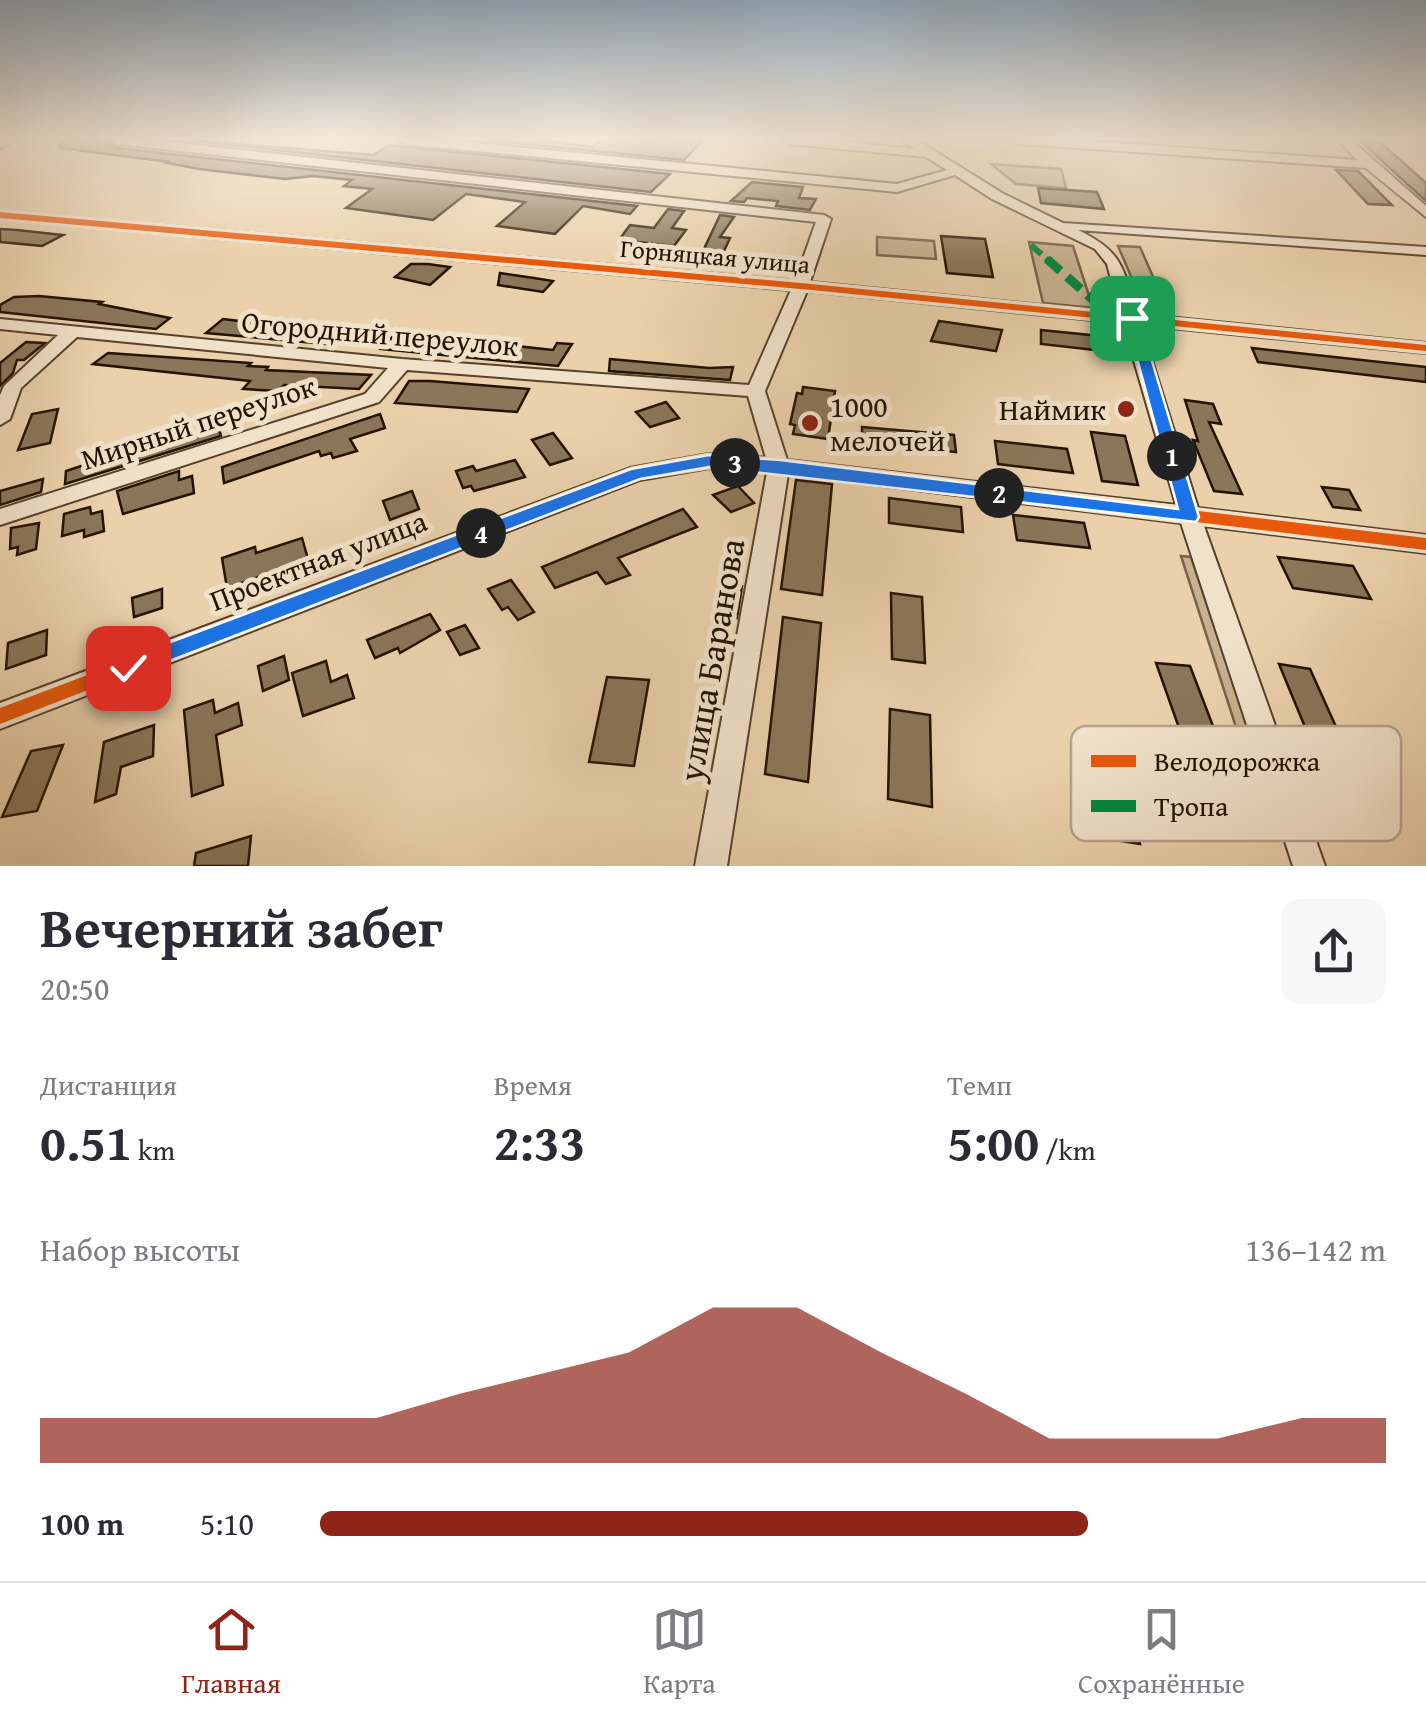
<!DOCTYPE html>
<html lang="ru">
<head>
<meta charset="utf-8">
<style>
  body { margin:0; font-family:"Gentium Book Plus",serif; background:#f7f7f7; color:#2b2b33; height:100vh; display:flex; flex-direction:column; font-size:38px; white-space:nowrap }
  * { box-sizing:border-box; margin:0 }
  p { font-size:32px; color:#7c7c81 }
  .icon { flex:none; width:55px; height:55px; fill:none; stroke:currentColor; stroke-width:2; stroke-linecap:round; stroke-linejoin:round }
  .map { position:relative; height:866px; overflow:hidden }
  .panel { display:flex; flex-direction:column; background:#fff; flex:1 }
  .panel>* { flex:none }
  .pin { position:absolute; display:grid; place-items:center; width:85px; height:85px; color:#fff; margin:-42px; border-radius:20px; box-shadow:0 5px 15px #0006 }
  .km { position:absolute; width:50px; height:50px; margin:-25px; border-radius:50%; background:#222; color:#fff; font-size:28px; line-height:50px; text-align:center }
  .round { display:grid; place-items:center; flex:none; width:105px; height:105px; border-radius:20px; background:#f7f7f7 }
  .head { display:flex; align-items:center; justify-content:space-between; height:170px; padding:0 40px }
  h1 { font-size:55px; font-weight:700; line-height:75px }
  .figures { display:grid; grid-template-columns:repeat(3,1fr); gap:15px; height:170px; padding:10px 40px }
  .figures div { display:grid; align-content:center }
  .figures b { font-size:50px; font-weight:700 }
  .figures small { font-size:28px; font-weight:400 }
  .figures p { font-size:28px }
  .chart { height:280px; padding:20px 40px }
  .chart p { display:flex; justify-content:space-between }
  .chart svg { width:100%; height:180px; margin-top:10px; fill:#8f2418; opacity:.7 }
  ul { padding:0 40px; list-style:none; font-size:32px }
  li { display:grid; grid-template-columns:160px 120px 1fr; align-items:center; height:75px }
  li i { height:25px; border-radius:12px; background:#8f2418 }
  .dock { display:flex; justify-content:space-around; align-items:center; height:140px; border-top:2px solid #e1e1e2; background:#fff; font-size:28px; color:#7c7c81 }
  .dock a { display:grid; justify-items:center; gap:5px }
  .dock .on { color:#8f2418 }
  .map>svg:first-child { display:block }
</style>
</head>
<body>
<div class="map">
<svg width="1426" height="866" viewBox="0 0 1426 866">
  <rect width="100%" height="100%" fill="#ead1ac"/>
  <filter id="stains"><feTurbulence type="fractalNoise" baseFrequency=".002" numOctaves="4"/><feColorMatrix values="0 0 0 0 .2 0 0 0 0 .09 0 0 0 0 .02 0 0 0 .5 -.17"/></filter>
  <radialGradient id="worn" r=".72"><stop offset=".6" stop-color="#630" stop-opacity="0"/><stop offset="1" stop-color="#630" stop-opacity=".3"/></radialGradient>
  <g fill="#c8b18f" stroke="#766248" stroke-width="2.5">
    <polygon points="991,164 1061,169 1066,188 1016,184"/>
    <polygon points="877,237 934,241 936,259 877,255"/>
    <polygon points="1029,242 1073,246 1093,308 1043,303"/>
    <polygon points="1118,246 1140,247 1171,318 1148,316"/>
    <polygon points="1181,556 1191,557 1280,824 1269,830"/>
  </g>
  <g fill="#8b7659" stroke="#241300" stroke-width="2.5">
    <polygon points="61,140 107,140 117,148 637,206 630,214 583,206 555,234 497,226 525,202 466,194 433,220 346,208 372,189 344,186 352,180 313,176 285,179 199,169 167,163 170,162 60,148"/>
    <polygon points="188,140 374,155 388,145 670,174 651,192"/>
    <polygon points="487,140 545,140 593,147 599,140 703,140 684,160"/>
    <polygon points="1359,140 1378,140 1426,183 1426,201"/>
    <polygon points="1336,170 1358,171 1392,205 1368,204"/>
    <polygon points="752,182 803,187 799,198 816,199 810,210 776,206 778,201 747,198 744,202 731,201"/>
    <polygon points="1038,188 1097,192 1104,209 1041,203"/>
    <polygon points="668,209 684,211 672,228 686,230 674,246 619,240 630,225 654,228"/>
    <polygon points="720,215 734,217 720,237 730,238 724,251 704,249"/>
    <polygon points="0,229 17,230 63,235 42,246 0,242"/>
    <polygon points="941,236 985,239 993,277 947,273"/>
    <polygon points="411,264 428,264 450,267 430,285 395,277"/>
    <polygon points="500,273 534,278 553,281 543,292 498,285"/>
    <polygon points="39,296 102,302 99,304 170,318 156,329 0,312 0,305 14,297"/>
    <polygon points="223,319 263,324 351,330 336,345 206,333"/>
    <polygon points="939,321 1002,330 996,351 931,341"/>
    <polygon points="1041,330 1100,336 1104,351 1041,344"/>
    <polygon points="396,333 553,350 557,343 572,344 558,366 381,349"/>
    <polygon points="26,342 45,343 24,360 17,360 13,373 0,386 0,363"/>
    <polygon points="1252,348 1426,367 1426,382 1258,362"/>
    <polygon points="108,353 251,363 248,366 268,367 266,370 371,375 359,389 284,385 278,391 243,389 250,381 93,364"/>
    <polygon points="610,359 709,368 733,367 730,380 609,371"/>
    <polygon points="409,381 430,381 529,389 517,412 395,403"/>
    <polygon points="803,387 835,391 828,439 793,434 795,425 790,424 797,393 802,394"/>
    <polygon points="1185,400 1213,404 1221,424 1209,422 1242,494 1214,491 1193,440 1198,441"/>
    <polygon points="666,402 679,418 650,427 636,412"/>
    <polygon points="58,409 50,443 18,450 32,414"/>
    <polygon points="380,414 385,428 350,439 357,451 333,458 331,453 321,456 319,451 224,483 222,467"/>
    <polygon points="862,427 954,435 956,452 862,442"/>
    <polygon points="219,429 221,436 65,484 66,471 149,444"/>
    <polygon points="1091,432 1125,436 1138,485 1102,481"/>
    <polygon points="553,433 572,458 550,465 532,440"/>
    <polygon points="995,441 1067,449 1073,473 998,464"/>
    <polygon points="515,460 525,477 474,491 471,486 463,488 456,471 473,466 476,471"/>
    <polygon points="179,471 179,480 192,476 194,493 123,514 117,491"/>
    <polygon points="43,479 41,492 0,505 0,491"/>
    <polygon points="796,480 832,484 822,595 781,589"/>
    <polygon points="738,486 754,503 731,512 713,495"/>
    <polygon points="1322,487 1349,490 1360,510 1333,507"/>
    <polygon points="412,491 419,509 390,520 383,501"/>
    <polygon points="889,498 961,507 963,532 889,523"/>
    <polygon points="90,507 91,514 102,511 104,531 84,537 84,530 62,536 64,514"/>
    <polygon points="683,509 697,527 618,558 630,575 606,584 597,572 555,588 542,567"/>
    <polygon points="1013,515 1084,523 1090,548 1017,540"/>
    <polygon points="39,523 36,549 17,555 18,547 10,549 11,528"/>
    <polygon points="302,538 310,566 280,575 279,570 227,588 222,558 255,547 256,553"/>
    <polygon points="1278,557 1353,566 1371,599 1293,588"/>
    <polygon points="511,580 534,612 518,620 508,607 502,610 488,589"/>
    <polygon points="723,584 742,586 737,618 718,617"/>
    <polygon points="162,589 162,608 134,617 132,598"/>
    <polygon points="891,593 922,597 925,663 892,659"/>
    <polygon points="430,614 440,630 400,653 398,648 375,658 367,640"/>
    <polygon points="783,617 821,623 808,782 765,774"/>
    <polygon points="465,625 479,648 460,655 447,632"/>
    <polygon points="47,630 46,655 6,669 8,643"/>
    <polygon points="284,656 289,680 263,691 258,666"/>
    <polygon points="326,661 331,682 347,675 354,698 303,716 292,673"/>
    <polygon points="1156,663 1190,666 1226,760 1189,756"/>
    <polygon points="1279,664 1310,669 1346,749 1312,744"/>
    <polygon points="607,677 649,680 634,766 589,762"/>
    <polygon points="213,700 215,713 238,703 242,725 216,735 223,785 192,796 184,710"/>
    <polygon points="890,709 930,715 932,807 888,799"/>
    <polygon points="154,725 153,756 121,767 116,794 95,802 104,742"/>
    <polygon points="63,745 37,811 2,817 31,751"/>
    <polygon points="1076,768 1125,775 1140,844 1089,836"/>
    <polygon points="251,836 248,866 194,866 196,853"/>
  </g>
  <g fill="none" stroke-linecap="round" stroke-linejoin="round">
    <defs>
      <g id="minor">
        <polygon points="0,140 16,140 0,148"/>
        <path d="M111,140h41l672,75 7,4 -21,63 310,31 -13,-49 -12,-15 -103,-50 -37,-24 -58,17 -492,-48 -6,-4h46l452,44 50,-14 -21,-13 -136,-13 -6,-4h43l88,9 -13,-9h15l85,53 61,30 363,24v8l-348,-25c46,22 45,39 59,84l289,29v10l-285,-28 57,183 228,27v18l-222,-27 121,340h-32l-112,-343 -393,-49 -61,392h-32l72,-394 -58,-4 -69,12 -640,249v-26l630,-235 79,-14 57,4 -18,-62 -341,-26 -28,32 -379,123v-16l365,-115 23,-26 -311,-31 -56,51 -11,31 -10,6v-30l4,-9 54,-51 -58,-6v-10l402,40 347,26 42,-95 -791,-71v-8l795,70 21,-59 -699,-78zM807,291l316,32 53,182 -389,-45 -22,-69z"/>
        <polygon points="1013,140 1075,140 1357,160 1338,140 1351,140 1426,206 1426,217 1366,168 1019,144"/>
      </g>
    </defs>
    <use href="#minor" stroke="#56422b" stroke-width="4"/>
    <use href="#minor" fill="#f1e1c9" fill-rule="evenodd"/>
    <polyline stroke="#00873e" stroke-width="6" stroke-dasharray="14 6" stroke-linecap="butt" points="1031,245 1050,262"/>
    <polyline stroke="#00873e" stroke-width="9" stroke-dasharray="18 9" stroke-linecap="butt" points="1047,259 1110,315"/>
    <defs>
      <g id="cycleway">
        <polygon points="0,212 801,283 1426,345 1426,351 801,289 0,218"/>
        <polygon points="709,456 779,461 1426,538 1426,550 779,471 709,466 639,477 0,724 0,708 632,470"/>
      </g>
    </defs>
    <use href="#cycleway" stroke="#f1e1c9" stroke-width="7"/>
    <use href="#cycleway" fill="#e8590c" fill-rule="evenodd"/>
  </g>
  <linearGradient id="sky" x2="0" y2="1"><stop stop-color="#8ea6b9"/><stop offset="0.53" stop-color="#f6eada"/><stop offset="1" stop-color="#f6eada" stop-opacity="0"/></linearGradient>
  <rect width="1426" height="262" fill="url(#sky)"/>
  <polygon fill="#1a73e8" stroke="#fff" stroke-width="2.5" points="1132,313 1139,318 1199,517 1196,522 709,467 640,479 128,677 117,668 120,661 631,469 709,455 780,460 1178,509 1126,318"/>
  <g fill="#8f2418" stroke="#f1e1c9" stroke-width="4">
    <circle cx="1126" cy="409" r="10"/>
    <circle cx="810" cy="423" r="10"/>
  </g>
  <g text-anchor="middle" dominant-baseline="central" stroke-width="10" stroke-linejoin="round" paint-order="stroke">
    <g font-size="25" fill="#241300" stroke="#f1e1c9">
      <text transform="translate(715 256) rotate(5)">Горняцкая улица</text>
    </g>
    <g font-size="30" fill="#241300" stroke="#f1e1c9">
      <text transform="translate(380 333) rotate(5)">Огородний переулок</text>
      <text transform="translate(198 422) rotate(-18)">Мирный переулок</text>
      <text transform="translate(318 560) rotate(-21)">Проектная улица</text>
    </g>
    <g font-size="30" fill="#241300" stroke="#f1e1c9" text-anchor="start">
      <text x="830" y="406">1000<tspan x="830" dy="34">мелочей</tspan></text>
      <text x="1106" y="409" text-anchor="end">Наймик</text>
    </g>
    <g font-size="35" fill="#241300" stroke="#f1e1c9">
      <text transform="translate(711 660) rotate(-80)">улица Баранова</text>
    </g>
  </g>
  <rect x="1071" y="726" width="330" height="115" rx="15" fill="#f1e1c9" stroke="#b4a38d" stroke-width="2.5"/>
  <rect x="1091" y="755" width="45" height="12" fill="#e8590c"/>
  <rect x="1091" y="800" width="45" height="12" fill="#00873e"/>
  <g font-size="28" fill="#241300">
    <text x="1154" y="771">Велодорожка</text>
    <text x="1154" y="816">Тропа</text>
  </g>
  <rect width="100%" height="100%" filter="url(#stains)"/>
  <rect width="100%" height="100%" fill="url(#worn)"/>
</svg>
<div class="pin" style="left:1132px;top:318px;background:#1e9e55"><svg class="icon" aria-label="arrive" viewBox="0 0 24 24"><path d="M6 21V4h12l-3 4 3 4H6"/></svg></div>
<div class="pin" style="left:128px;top:668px;background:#d93025"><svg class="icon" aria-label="check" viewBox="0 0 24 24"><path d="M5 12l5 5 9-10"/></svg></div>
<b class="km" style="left:1172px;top:456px">1</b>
<b class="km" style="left:999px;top:493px">2</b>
<b class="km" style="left:735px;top:463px">3</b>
<b class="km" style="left:481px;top:533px">4</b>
</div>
<section class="panel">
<div class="head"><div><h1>Вечерний забег</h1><p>20:50</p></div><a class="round"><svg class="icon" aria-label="share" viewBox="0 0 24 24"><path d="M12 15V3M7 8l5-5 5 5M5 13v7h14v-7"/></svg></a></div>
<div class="figures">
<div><p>Дистанция</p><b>0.51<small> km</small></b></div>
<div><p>Время</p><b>2:33</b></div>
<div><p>Темп</p><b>5:00<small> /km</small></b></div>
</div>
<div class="chart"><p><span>Набор высоты</span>136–142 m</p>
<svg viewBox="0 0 160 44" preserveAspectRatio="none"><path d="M0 44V33L10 33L20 33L30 33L40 33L50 27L60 22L70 17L80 6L90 6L100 17L110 27L120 38L130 38L140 38L150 33L160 33V44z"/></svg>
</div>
<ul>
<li><b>100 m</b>5:10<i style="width:72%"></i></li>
</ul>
</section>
<nav class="dock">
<a class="on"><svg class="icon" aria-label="home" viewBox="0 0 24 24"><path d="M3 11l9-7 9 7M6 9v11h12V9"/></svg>Главная</a>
<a><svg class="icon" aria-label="map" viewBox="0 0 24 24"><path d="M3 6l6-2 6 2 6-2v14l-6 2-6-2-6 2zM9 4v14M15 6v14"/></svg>Карта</a>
<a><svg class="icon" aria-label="saved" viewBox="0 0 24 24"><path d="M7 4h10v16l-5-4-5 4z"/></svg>Сохранённые</a>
</nav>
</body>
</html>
